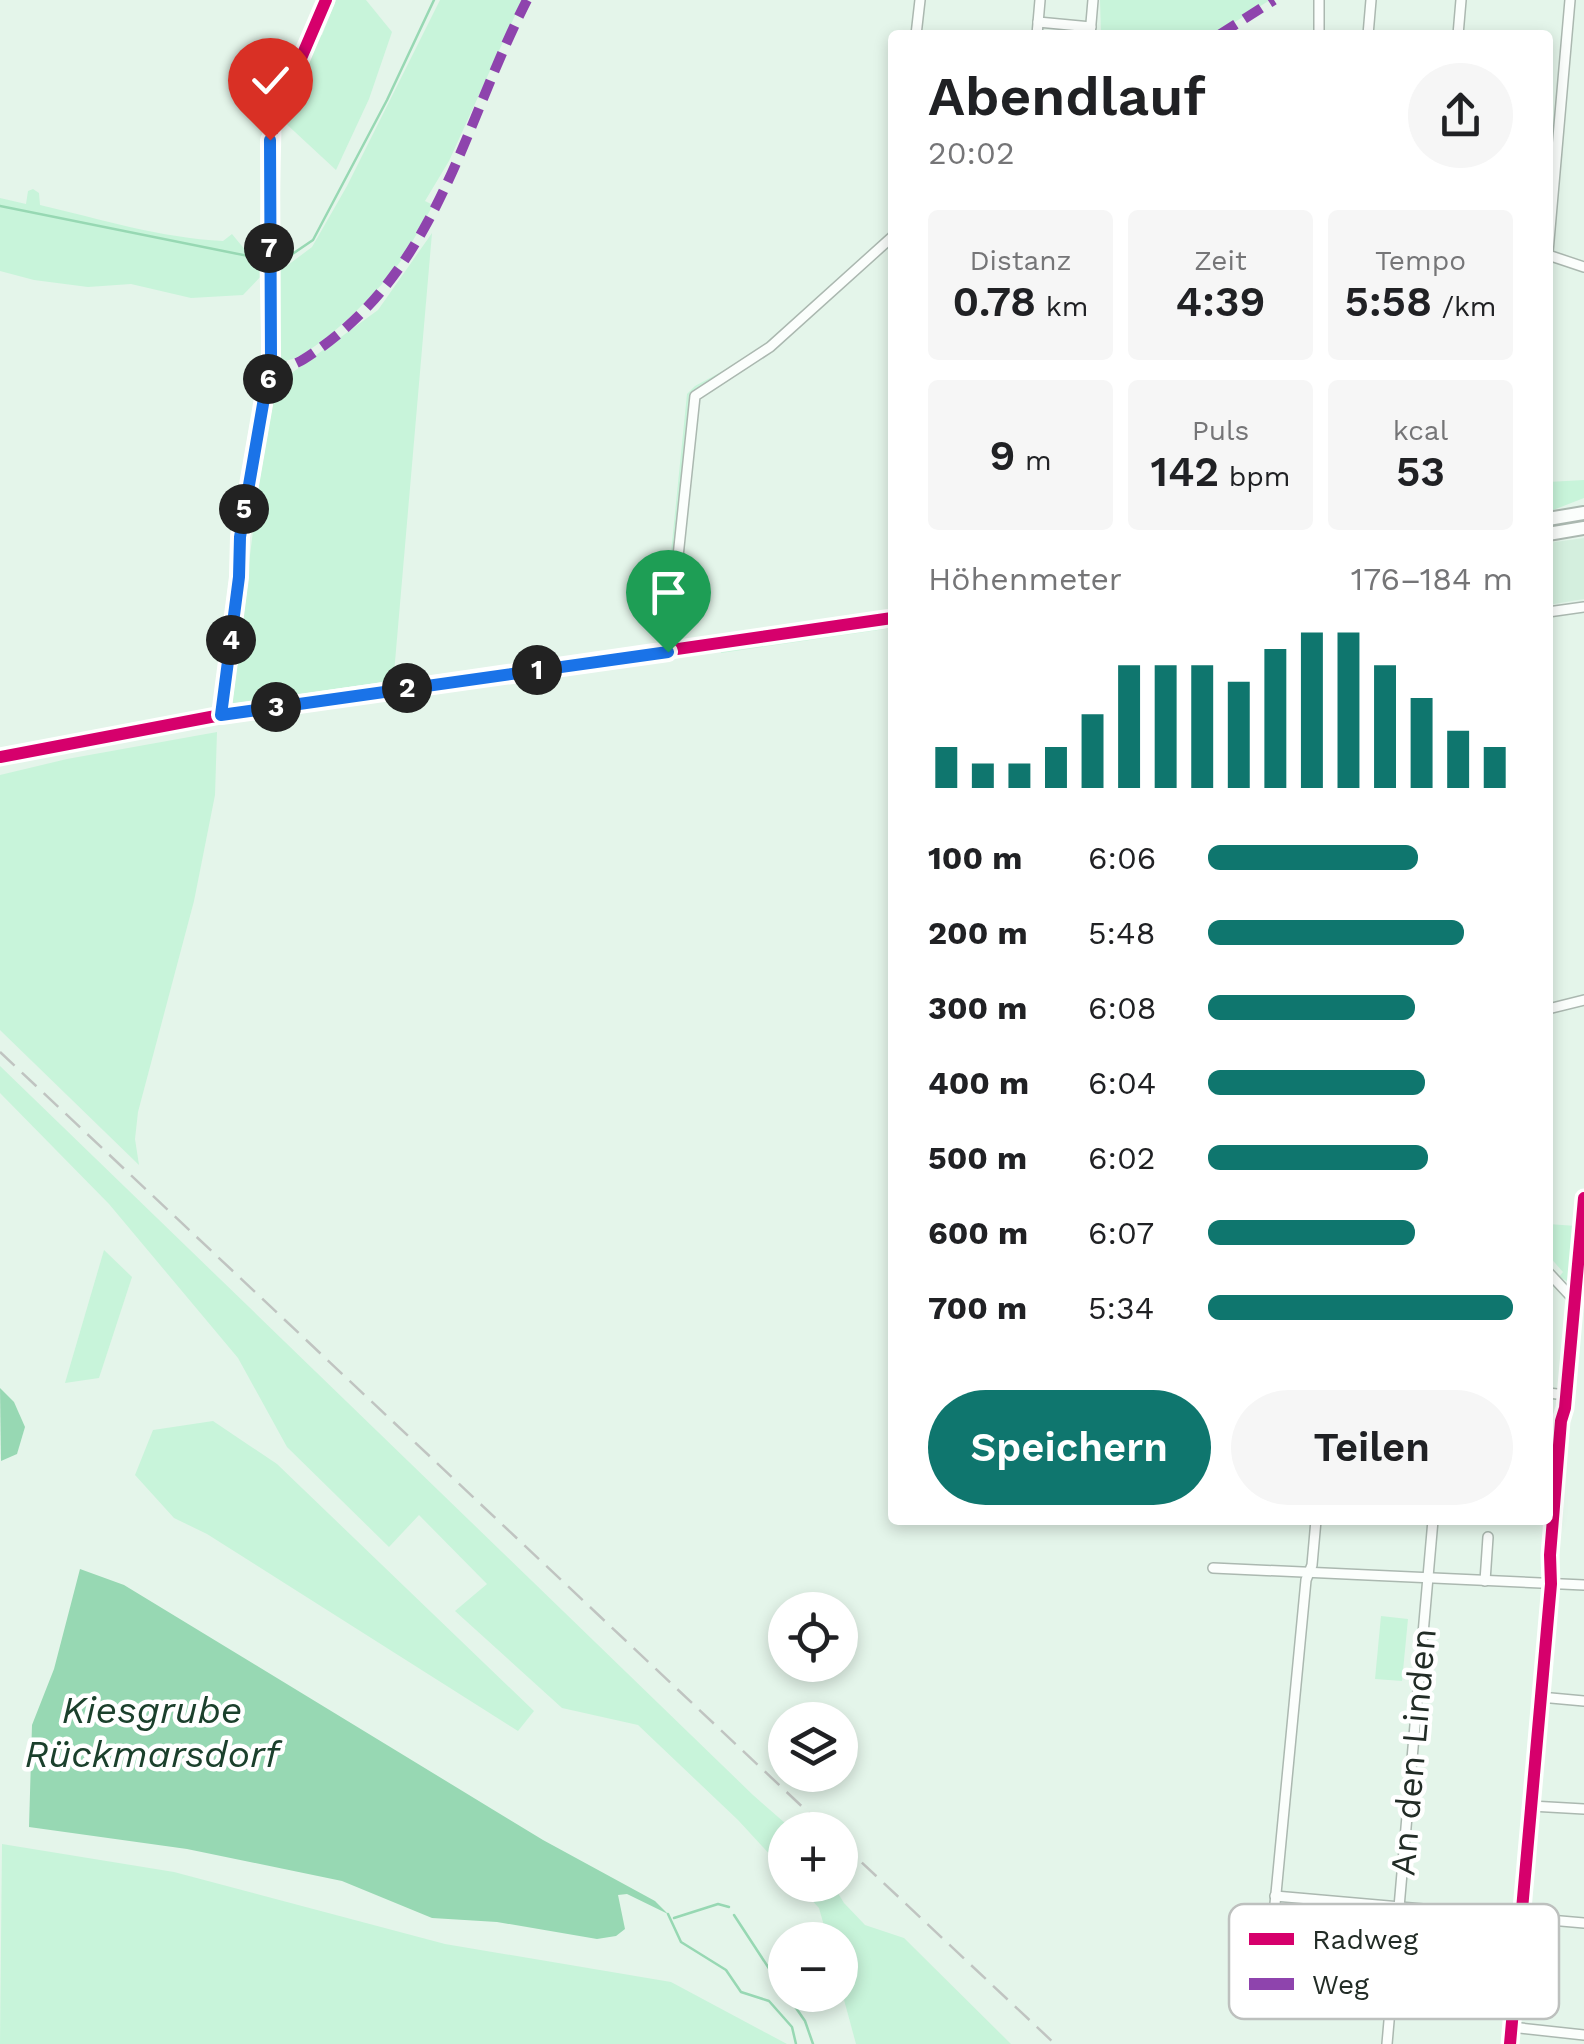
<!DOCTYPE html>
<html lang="de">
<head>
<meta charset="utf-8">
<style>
  body { margin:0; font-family:"Work Sans",sans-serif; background:#f6f6f6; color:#202124; height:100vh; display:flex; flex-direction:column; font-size:38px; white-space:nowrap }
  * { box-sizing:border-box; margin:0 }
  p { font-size:32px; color:#757577 }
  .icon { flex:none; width:55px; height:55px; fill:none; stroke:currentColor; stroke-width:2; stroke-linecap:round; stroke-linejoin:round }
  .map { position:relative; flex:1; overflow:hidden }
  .details { position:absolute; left:888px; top:30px; width:665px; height:1495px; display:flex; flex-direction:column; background:#fff; border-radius:10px; box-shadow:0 5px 15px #0003 }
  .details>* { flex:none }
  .controls { position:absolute; left:768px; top:1592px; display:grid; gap:20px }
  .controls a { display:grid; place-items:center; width:90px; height:90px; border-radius:50%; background:#fff; box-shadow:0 5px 15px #0003; font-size:50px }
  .pin { position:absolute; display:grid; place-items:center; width:85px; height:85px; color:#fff; margin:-102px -42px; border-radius:50% 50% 50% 0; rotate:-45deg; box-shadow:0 0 10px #0007 }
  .pin .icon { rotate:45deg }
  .km { position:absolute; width:50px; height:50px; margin:-25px; border-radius:50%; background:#222; color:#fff; font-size:28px; line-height:50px; text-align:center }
  .round { display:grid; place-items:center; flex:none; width:105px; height:105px; border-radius:52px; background:#f6f6f6 }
  .summary { display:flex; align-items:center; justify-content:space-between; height:170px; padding:0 40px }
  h1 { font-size:55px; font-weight:600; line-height:75px }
  .figures { display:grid; grid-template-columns:repeat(3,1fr); gap:15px; height:170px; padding:10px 40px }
  .figures div { display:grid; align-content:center; border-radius:10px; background:#f6f6f6; text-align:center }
  .figures b { font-size:42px; font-weight:600 }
  .figures small { font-size:28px; font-weight:400 }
  .figures p { font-size:28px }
  .chart { height:280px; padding:20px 40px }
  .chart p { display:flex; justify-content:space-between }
  .chart svg { width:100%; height:180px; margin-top:10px; stroke:#0f766e; stroke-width:6 }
  .cta { display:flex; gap:20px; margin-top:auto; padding:20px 40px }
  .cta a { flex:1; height:115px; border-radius:60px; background:#0f766e; color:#fff; font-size:40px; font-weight:600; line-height:115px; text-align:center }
  .cta a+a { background:#f6f6f6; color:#202124 }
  ul { padding:0 40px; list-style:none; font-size:32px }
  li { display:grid; grid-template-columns:160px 120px 1fr; align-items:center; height:75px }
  li i { height:25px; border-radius:12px; background:#0f766e }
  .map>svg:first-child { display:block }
</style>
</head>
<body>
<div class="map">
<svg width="1584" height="2044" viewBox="0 0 1584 2044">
  <rect width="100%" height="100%" fill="#e4f5ea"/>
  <polygon fill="#d4efde" points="1584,538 1584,599 1548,605 1548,543"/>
  <g fill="#c8f4da">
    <polygon points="336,0 366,0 392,32 369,99 336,170 281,119 313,39 322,35"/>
    <path d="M440,0h82l-73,161 -24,40 8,4c-10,18 -20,36 -31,54 -16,25 -93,106 -122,102l-4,-87 36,-27 35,-61z"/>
    <polygon points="1100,0 1270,0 1214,35 1101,35"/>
    <path d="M33,189l6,4 1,12c60,14 121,33 183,36l9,-7 32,39 -21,22 -52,3 -60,-14 -43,3 -54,-7 -34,-9v-73l26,6 2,-13z"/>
    <polygon points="432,233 393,685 231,706 271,388 378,310"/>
    <polygon points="824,292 823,296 752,358 693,393 664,644 661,647 529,666 528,657 533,662 648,647 659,641 663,632 687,394 695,386 751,356"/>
    <polygon points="1584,480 1584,498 1548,512 1548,482"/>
    <polygon points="892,622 892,628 721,653 721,648"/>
    <polygon points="217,732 215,795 194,901 138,1112 135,1139 139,1165 0,1030 0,775 67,759"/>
    <polygon points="0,1066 753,1795 793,1830 785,1830 785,1871 738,1820 638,1725 562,1708 455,1611 487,1584 419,1515 389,1547 287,1447 238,1358 109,1204 0,1093"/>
    <polygon points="1548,1224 1576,1226 1572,1276 1567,1281 1559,1277 1563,1272 1548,1255"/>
    <polygon points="104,1250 132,1277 99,1378 65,1383"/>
    <polygon points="213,1421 277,1464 534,1711 518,1731 207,1534 174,1518 135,1475 153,1430"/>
    <polygon points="1381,1616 1408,1619 1402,1681 1375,1679"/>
    <polygon points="2,1844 174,1872 445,1944 671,1982 787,2044 0,2044"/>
    <polygon points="798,1885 833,1885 844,1903 865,1925 904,1938 1011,2044 856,2044 840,1985 840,1940 828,1940 819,1908"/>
  </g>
  <g fill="#97d8b3">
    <polygon points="0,1388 14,1402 25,1427 17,1454 1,1461"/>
    <polygon points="80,1569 124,1585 543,1840 655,1901 668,1914 627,1894 618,1895 625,1929 616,1936 597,1939 497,1922 432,1918 342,1881 187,1849 29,1827 32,1725 54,1669"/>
  </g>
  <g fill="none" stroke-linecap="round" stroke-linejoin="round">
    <g stroke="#97d8b3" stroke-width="2.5">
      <polyline points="0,206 263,259 285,259 313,240 387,100 434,0"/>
      <polyline points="668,1914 681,1942 726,1970 741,1992 769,2001 792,2027 796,2044"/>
      <polyline points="734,1915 785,1993"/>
      <polyline points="674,1918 718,1904 729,1907"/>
      <polyline points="787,1995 805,2021 813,2044"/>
    </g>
    <defs>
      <g id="street">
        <polyline points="1319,0 1319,35"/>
        <polyline points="1038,22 1091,27"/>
        <polyline points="916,35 920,0"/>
        <polyline points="1037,35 1040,0"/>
        <polyline points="1090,35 1093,0"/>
        <polyline points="1368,35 1371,0"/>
        <polyline points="1458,35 1461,0"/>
        <polyline points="1548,252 1570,0"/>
        <polyline points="1548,255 1584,267"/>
        <polyline points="1548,612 1584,607"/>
        <polyline points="668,651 695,396 770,347 892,237"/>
        <polyline points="221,715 239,577 240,537 271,358 269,263 272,126 326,0"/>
        <polyline points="1548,1009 1584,1000"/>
        <polyline points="1548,1272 1574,1300"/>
        <polyline points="1548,1393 1566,1395"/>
        <polyline points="1213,1568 1584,1585"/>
        <polyline points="1485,1581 1488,1537"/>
        <polyline points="1540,1697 1584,1701"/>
        <polyline points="1531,1806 1584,1809"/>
        <polyline points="1275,1896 1584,1923"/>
        <polyline points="1266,1998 1306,1580 1312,1565 1316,1520"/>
        <polyline points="1511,2027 1584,2035"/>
        <polyline points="1387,2044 1433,1520"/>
        <polyline points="1510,2044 1551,1584 1550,1555 1561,1421 1565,1408 1584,1198"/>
      </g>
      <g id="secondary">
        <polyline points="1548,519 1584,513"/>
        <polyline points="1548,534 1584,528"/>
        <polyline points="0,757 221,715 892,618"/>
      </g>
    </defs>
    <use href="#street" stroke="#abb8b0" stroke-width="12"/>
    <use href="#secondary" stroke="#abb8b0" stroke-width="16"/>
    <use href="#street" stroke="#fbfefc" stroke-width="9"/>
    <use href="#secondary" stroke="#fbfefc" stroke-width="12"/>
    <g stroke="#c0c4c1" stroke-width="2.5" stroke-dasharray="20 10" stroke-linecap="butt">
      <polyline points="0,1052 827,1830"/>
      <polyline points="840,1842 1055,2044"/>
    </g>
    <g stroke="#8e44ad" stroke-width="10" stroke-dasharray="20 10" stroke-linecap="butt">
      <polyline points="1219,35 1274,0"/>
      <path d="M269,375c11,-6 24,-9 35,-16 134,-85 156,-228 223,-359"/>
    </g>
    <defs>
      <g id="cycleway">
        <polyline points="221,715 239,577 240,537 271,358 269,263 272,126 326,0"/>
        <polyline points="0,757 221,715 892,618"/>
        <polyline points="1510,2044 1551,1584 1550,1555 1561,1421 1565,1408 1584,1198"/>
      </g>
    </defs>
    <use href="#cycleway" stroke="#fff" stroke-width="19"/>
    <use href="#cycleway" stroke="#d6006c" stroke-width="12"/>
  </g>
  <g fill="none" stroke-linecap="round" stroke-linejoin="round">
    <defs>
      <polyline id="route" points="270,140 271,358 240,537 239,577 221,715 668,652"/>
    </defs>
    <use href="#route" stroke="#fff" stroke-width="20"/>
    <use href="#route" stroke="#1a73e8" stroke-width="12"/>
  </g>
  <g text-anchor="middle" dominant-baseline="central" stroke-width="9" stroke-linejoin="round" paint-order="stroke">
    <g font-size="35" fill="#222c26" stroke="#fff">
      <text transform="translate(1413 1752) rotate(-85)">An den Linden</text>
    </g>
    <g font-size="38" font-style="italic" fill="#1b402c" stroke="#fff">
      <text x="152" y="1710">Kiesgrube<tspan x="152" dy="44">Rückmarsdorf</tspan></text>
    </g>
  </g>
  <rect x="1229" y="1904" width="330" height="115" rx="15" fill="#fff" stroke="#bdc0be" stroke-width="2.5"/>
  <rect x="1249" y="1933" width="45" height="12" fill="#d6006c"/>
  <rect x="1249" y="1978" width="45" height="12" fill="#8e44ad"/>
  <g font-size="28" fill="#222c26">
    <text x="1312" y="1949">Radweg</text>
    <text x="1312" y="1994">Weg</text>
  </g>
</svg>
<div class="controls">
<a><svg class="icon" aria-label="locate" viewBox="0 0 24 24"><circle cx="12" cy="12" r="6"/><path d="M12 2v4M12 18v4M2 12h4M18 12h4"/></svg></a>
<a><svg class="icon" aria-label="layers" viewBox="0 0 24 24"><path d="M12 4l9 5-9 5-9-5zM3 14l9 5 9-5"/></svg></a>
<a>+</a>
<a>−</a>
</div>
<div class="pin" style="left:668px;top:652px;background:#1e9e55"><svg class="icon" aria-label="arrive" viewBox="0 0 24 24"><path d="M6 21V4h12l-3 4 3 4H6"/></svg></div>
<div class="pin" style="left:270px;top:140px;background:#d93025"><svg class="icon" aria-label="check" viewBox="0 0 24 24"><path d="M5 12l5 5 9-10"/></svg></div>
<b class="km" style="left:537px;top:670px">1</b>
<b class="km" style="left:407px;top:688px">2</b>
<b class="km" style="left:276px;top:707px">3</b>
<b class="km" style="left:231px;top:640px">4</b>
<b class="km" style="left:244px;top:509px">5</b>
<b class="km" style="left:268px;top:379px">6</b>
<b class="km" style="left:269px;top:248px">7</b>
<section class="details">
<div class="summary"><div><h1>Abendlauf</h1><p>20:02</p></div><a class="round"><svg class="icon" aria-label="share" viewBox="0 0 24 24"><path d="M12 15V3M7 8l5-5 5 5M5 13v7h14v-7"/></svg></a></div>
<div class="figures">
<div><p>Distanz</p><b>0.78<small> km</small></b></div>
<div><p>Zeit</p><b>4:39</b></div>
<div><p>Tempo</p><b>5:58<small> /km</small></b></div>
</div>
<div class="figures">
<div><b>9<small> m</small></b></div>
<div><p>Puls</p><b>142<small> bpm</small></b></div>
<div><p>kcal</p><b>53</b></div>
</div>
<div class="chart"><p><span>Höhenmeter</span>176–184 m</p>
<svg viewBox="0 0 160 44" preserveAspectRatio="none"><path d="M5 44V34M15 44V38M25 44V38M35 44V34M45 44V26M55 44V14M65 44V14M75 44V14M85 44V18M95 44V10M105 44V6M115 44V6M125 44V14M135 44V22M145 44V30M155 44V34"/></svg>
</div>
<ul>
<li><b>100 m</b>6:06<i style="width:69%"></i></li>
<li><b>200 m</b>5:48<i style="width:84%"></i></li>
<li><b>300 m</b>6:08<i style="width:68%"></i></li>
<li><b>400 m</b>6:04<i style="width:71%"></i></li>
<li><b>500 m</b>6:02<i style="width:72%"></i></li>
<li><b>600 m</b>6:07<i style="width:68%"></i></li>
<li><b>700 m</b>5:34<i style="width:100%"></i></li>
</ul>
<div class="cta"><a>Speichern</a><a>Teilen</a></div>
</section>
</div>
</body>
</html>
